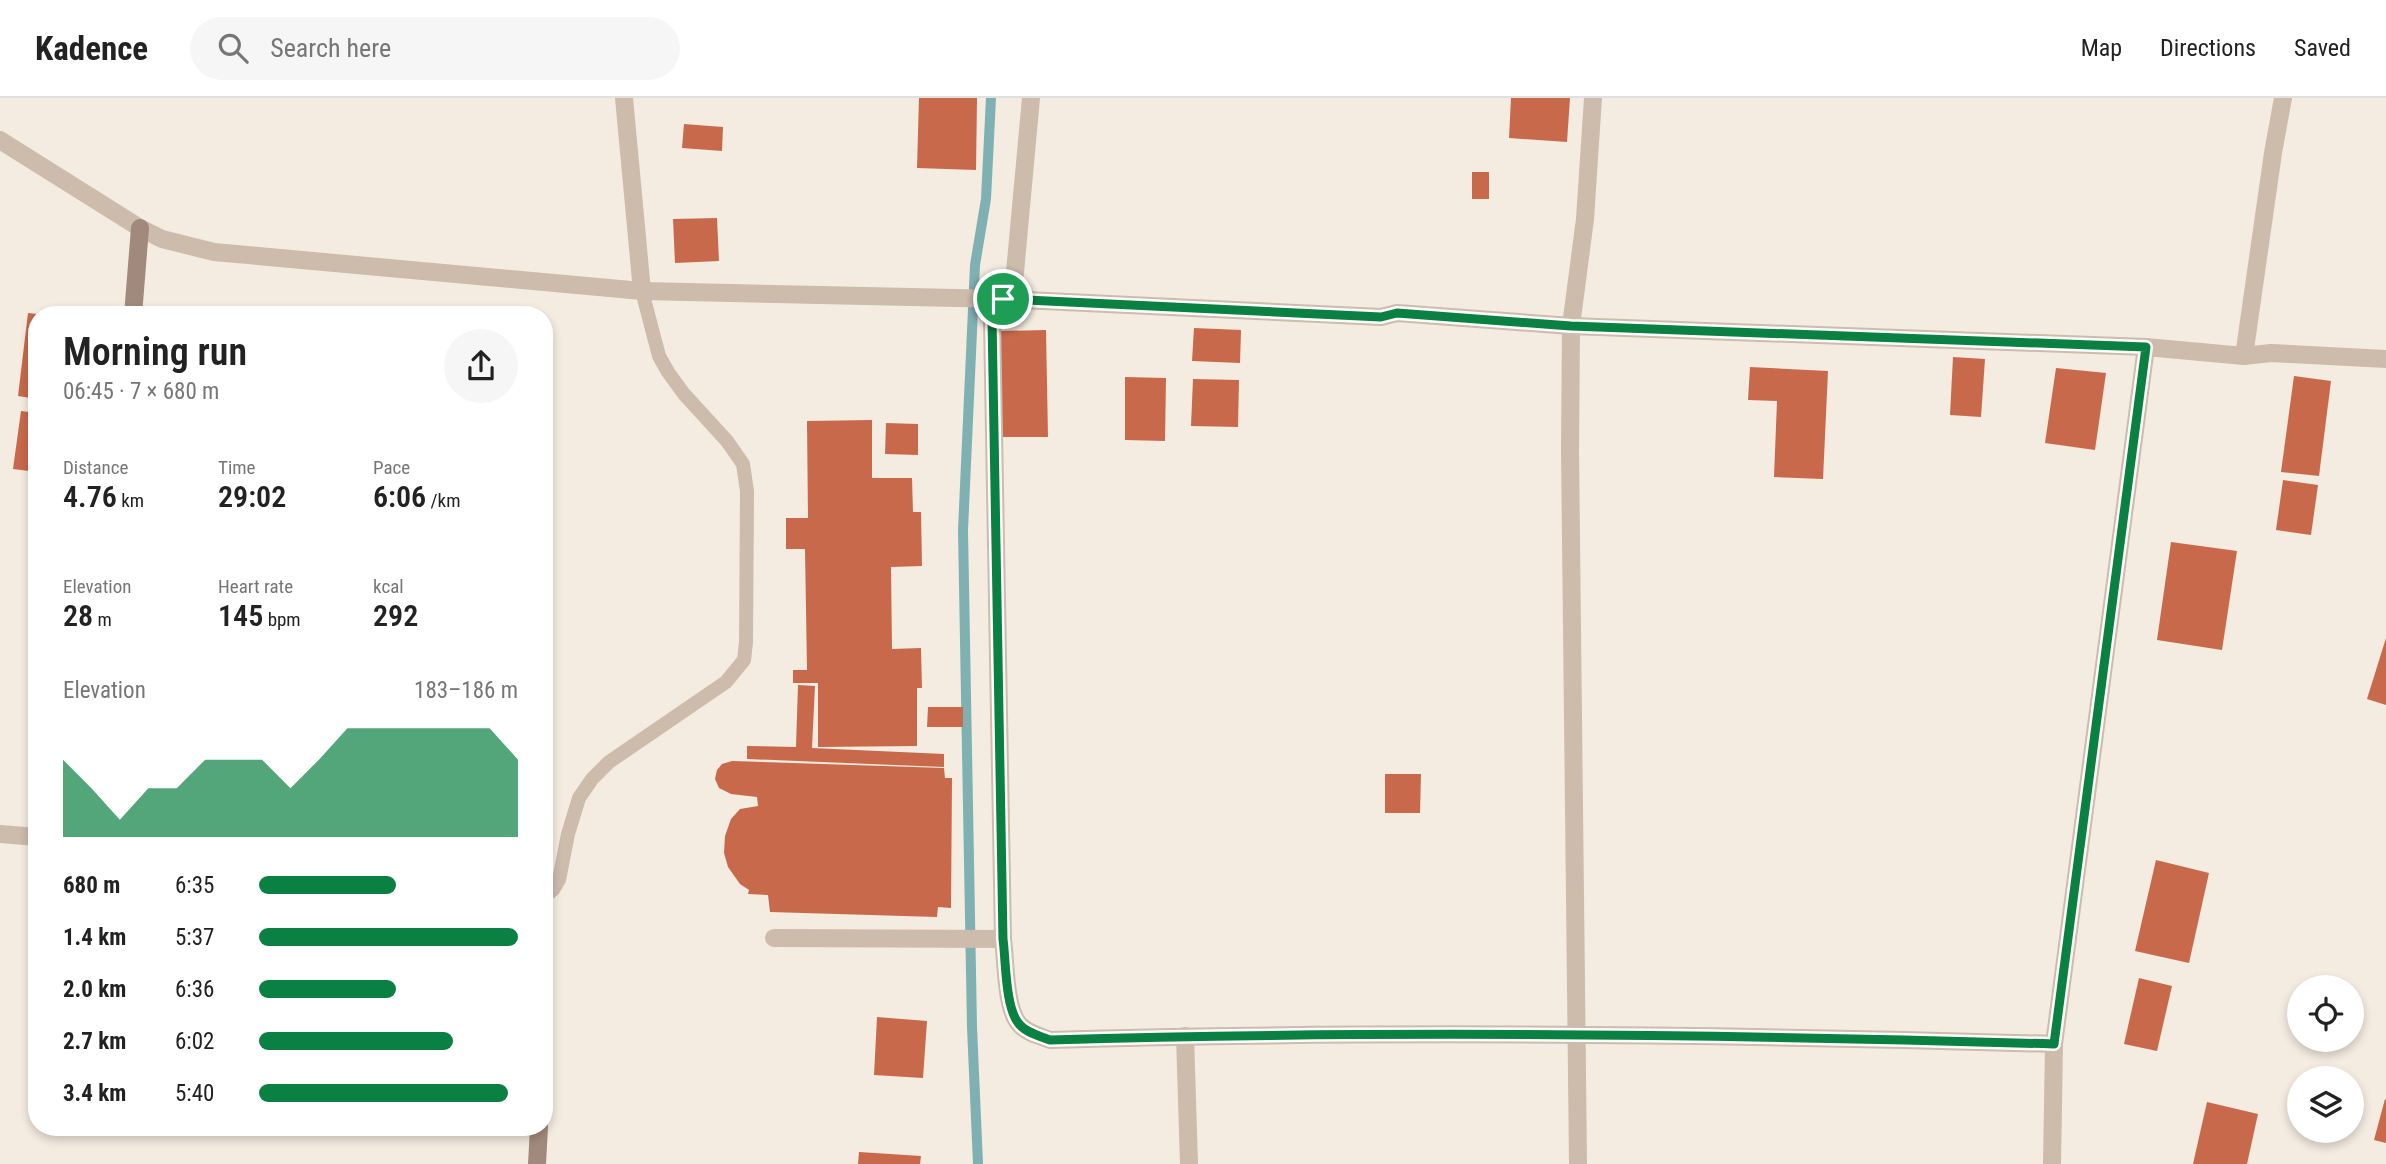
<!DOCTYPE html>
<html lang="en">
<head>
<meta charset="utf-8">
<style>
  body { margin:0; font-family:"Roboto Condensed",sans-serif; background:#f6f6f6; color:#222; height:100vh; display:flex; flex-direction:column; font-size:26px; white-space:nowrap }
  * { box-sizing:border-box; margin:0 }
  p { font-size:23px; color:#767676 }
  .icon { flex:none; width:38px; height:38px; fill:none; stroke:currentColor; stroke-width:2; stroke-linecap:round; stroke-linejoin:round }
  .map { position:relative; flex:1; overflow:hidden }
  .drawer { position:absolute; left:28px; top:208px; width:525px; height:830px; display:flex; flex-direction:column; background:#fff; border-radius:28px; box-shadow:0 4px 10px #0003 }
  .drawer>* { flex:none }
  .fabs { position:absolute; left:2287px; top:877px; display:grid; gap:14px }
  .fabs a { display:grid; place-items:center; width:77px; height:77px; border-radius:50%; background:#fff; box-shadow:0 4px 10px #0003; font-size:35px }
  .pin { position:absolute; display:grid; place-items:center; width:60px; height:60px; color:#fff; margin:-30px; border:4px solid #fff; border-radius:50%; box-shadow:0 2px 7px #0007 }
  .round { display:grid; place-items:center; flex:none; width:74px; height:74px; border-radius:37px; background:#f6f6f6 }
  .head { display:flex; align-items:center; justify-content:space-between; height:119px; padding:0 35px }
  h1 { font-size:38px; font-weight:600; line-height:52px }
  .stats { display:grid; grid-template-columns:repeat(3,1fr); gap:10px; height:119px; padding:7px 35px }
  .stats div { display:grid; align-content:center }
  .stats b { font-size:30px; font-weight:600 }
  .stats small { font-size:19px; font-weight:400 }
  .stats p { font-size:19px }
  .chart { height:196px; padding:14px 35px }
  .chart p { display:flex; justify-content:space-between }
  .chart svg { width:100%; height:126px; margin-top:7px; fill:#0b8043; opacity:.7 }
  ul { padding:0 35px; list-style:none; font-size:23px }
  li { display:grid; grid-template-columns:112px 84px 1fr; align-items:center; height:52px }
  li i { height:18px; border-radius:9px; background:#0b8043 }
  header { display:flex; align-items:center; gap:42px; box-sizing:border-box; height:98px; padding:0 35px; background:#fff; border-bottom:2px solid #e0e0e0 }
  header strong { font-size:33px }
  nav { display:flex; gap:38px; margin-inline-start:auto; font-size:24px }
  .search { width:490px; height:63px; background:#f6f6f6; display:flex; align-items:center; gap:18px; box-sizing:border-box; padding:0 24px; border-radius:38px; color:#767676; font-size:26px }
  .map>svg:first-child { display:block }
</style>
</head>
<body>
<header>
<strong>Kadence</strong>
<div class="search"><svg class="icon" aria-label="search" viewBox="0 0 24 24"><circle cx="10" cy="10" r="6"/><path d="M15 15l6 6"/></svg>Search here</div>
<nav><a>Map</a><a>Directions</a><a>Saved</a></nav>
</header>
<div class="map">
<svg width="2386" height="1066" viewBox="0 0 2386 1066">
  <rect width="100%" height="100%" fill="#f4ebe1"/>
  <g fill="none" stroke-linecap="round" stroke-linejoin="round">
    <polyline stroke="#7fb0b2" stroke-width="10" points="978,1066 972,929 963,432 975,167 986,101 991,0"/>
  </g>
  <g fill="#c8694b">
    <polygon points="919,0 977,0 976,72 917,70"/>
    <polygon points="1511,0 1570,0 1567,44 1509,40"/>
    <polygon points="684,26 723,29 722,53 682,50"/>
    <rect x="1472" y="74" width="17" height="27"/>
    <polygon points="717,120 719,163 675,165 673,121"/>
    <polygon points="28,215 37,216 37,301 18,298"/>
    <polygon points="1194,230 1241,232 1240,265 1192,263"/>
    <polygon points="1046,232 1048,339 1002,339 1000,233"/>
    <polygon points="1953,259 1985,261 1981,319 1950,317"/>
    <polygon points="1750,269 1828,273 1823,381 1774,379 1777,303 1748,302"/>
    <polygon points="2056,270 2106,275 2095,352 2045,345"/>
    <polygon points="2294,278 2331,283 2319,378 2281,374"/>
    <polygon points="1125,279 1166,280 1165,343 1125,342"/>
    <polygon points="1193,281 1239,282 1238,329 1191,328"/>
    <polygon points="21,313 37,315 37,374 13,371"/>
    <polygon points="872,322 872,380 912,380 913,414 921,414 922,468 891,469 892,551 921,550 922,590 917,590 917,648 818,649 818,585 793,585 793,572 807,572 805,451 786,451 786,420 808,420 807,323"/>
    <polygon points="886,325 918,326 918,357 885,356"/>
    <polygon points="2283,382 2318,387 2311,437 2276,432"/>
    <polygon points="2171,444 2237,453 2222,552 2157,542"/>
    <polygon points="2386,540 2386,607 2367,601"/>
    <polygon points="798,587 815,588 812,650 944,656 944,669 747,661 747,648 796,649"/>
    <polygon points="928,609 963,609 963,629 927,629"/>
    <polygon points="732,663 944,670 945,680 952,680 951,810 938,809 937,819 770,814 768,797 748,796 749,792 740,786 728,769 724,755 725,738 731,721 740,711 758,708 757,699 731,696 719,690 715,681 717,672 722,666"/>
    <polygon points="1385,676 1421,676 1420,715 1385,715"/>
    <polygon points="2156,762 2209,775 2189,865 2135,853"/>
    <polygon points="2139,880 2172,888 2157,953 2124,946"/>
    <polygon points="877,919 927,923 923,980 874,977"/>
    <polygon points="2385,1001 2386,1002 2386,1045 2374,1042"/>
    <polygon points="2207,1004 2258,1016 2247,1066 2193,1066"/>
    <polygon points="859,1054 921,1058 920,1066 858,1066"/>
  </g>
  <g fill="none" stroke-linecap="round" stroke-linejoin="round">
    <polyline stroke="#cdbbac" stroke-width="14" points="544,798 553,792 559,782 568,736 579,700 592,681 609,664 726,584 744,562 746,544 747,393 743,366 727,343 684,296 668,274 659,258 642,193"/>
    <g stroke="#cdbbac" stroke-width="18">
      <polyline points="624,0 642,193"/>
      <path d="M1031,0l-17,185 -22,36 11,620c3,22 2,71 17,86 7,8 20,11 30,15 334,-10 669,-6 1004,4"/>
      <polyline points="0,42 140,130 162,141 214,154 642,193 1003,201 1381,219 1397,215 1571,228 2146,249 2244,258 2271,255 2386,261"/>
      <polyline points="2244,258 2273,55 2283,0"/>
      <polyline points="0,736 37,739"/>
      <polyline points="774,840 1003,841"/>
      <polyline points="1185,938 1189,1066"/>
      <polyline points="1578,1066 1570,352 1571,228 1585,121 1593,0"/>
      <polyline points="2052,1066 2054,946 2146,249"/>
    </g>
    <g stroke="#a18a7d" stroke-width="18">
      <polyline points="133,217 140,130"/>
      <polyline points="544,847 544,886"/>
      <polyline points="537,1066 539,1029"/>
    </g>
  </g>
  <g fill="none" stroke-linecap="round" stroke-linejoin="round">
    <defs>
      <path id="route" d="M1003,201l378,18 16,-4 174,13 575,21 -92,697c-335,-10 -669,-14 -1004,-4 -10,-4 -23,-7 -30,-15 -15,-15 -14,-64 -17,-86l-11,-620z"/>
    </defs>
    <use href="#route" stroke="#fff" stroke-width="14"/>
    <use href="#route" stroke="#0b8043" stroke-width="9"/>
  </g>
</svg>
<div class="fabs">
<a><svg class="icon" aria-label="locate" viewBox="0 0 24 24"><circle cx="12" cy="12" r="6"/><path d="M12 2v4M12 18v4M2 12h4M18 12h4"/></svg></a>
<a><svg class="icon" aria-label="layers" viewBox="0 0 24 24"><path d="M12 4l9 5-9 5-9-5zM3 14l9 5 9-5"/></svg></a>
</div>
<div class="pin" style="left:1003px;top:201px;background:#1e9e55"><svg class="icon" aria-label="arrive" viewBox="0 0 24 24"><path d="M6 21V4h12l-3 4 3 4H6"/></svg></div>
<section class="drawer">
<div class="head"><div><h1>Morning run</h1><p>06:45 · 7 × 680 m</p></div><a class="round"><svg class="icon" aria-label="share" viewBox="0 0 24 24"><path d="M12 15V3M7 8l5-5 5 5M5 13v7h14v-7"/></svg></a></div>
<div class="stats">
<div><p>Distance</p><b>4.76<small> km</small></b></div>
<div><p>Time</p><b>29:02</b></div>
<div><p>Pace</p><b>6:06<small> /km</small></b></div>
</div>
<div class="stats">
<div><p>Elevation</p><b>28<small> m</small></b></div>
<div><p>Heart rate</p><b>145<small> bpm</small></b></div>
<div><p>kcal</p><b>292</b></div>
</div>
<div class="chart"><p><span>Elevation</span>183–186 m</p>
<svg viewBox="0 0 160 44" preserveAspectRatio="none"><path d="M0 44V17L10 27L20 38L30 27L40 27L50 17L60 17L70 17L80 27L90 17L100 6L110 6L120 6L130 6L140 6L150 6L160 17V44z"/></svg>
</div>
<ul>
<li><b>680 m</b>6:35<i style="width:53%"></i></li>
<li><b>1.4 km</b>5:37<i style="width:100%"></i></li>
<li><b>2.0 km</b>6:36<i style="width:53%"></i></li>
<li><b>2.7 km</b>6:02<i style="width:75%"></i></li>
<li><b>3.4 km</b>5:40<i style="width:96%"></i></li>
</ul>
</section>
</div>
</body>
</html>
